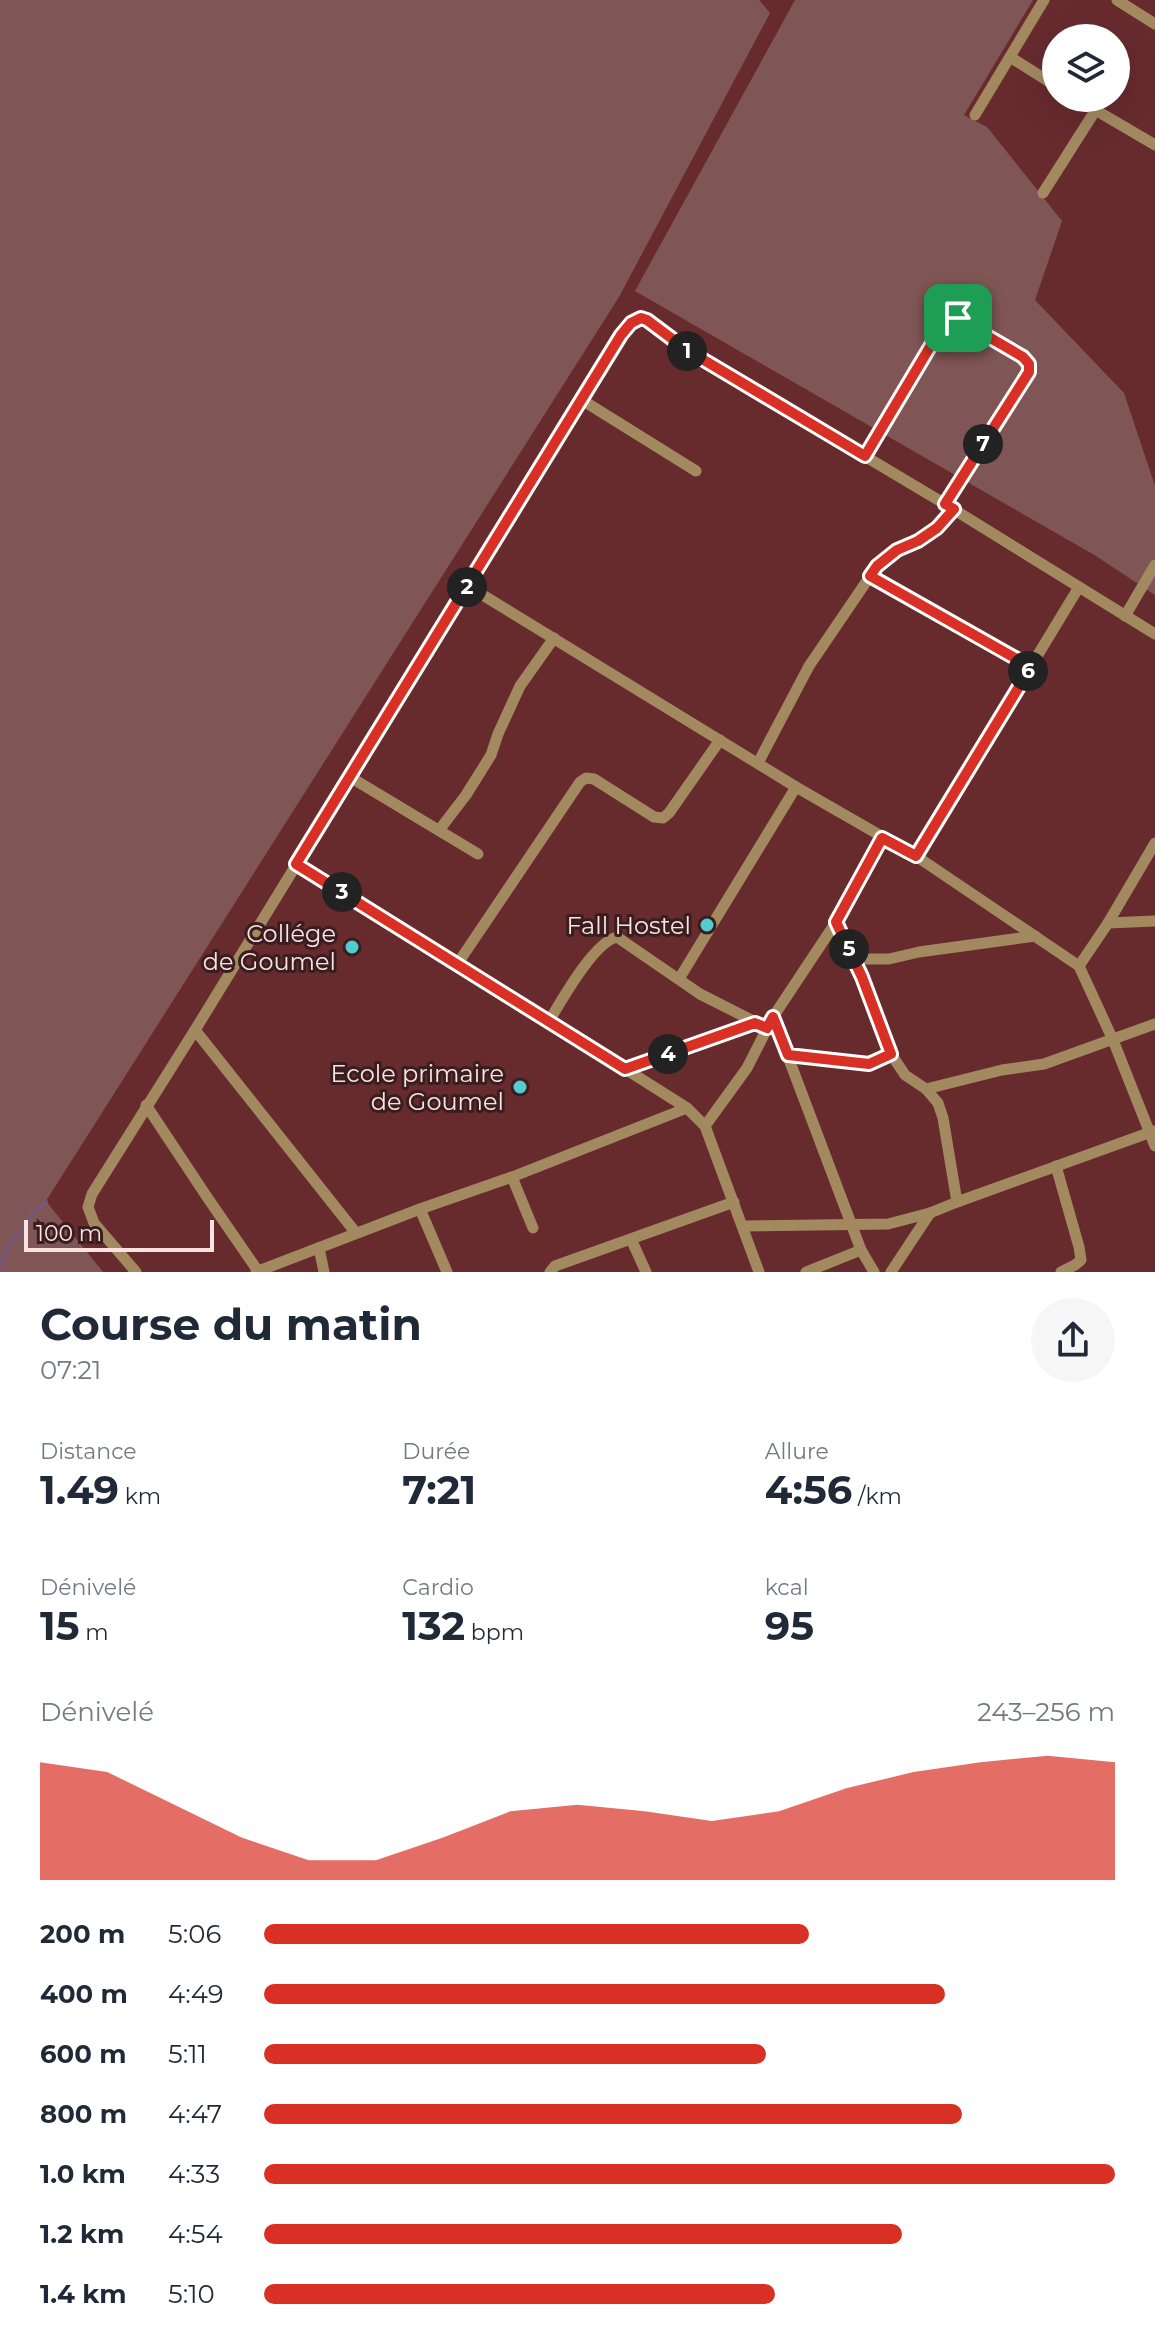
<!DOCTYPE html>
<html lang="fr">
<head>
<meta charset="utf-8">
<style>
  body { margin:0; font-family:Montserrat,sans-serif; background:#f6f6f7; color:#1f2937; height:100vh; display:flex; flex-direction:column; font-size:30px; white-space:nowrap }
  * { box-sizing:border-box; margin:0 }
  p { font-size:26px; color:#747a83 }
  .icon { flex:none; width:44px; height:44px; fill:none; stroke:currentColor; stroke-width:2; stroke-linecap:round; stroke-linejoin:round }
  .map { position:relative; height:1272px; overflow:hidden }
  .details { display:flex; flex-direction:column; background:#fff; flex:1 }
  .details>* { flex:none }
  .fabs { position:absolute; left:1042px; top:24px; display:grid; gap:16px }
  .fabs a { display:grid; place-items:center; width:88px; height:88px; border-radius:50%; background:#fff; box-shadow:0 8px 32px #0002; font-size:40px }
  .scale { position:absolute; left:24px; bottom:20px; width:190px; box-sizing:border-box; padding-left:8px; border:4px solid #fae2e2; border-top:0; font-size:22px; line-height:28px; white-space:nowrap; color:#fae2e2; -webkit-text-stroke:6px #3a1e1f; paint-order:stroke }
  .pin { position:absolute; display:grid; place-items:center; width:68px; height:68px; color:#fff; margin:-34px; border-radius:16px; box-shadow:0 4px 12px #0006 }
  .km { position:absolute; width:40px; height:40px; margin:-20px; border-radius:50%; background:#222; color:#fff; font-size:22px; line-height:40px; text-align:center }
  .round { display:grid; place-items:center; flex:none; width:84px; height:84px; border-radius:42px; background:#f6f6f7 }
  .headline { display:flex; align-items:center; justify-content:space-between; height:136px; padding:0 40px }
  h1 { font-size:44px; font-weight:700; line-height:60px }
  .metrics { display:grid; grid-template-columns:repeat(3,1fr); gap:12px; height:136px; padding:8px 40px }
  .metrics div { display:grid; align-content:center }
  .metrics b { font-size:40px; font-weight:700 }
  .metrics small { font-size:22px; font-weight:400 }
  .metrics p { font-size:22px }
  .chart { height:224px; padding:16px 40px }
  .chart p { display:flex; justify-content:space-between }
  .chart svg { width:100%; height:144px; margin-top:8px; fill:#d93025; opacity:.7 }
  ul { padding:0 40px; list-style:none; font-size:26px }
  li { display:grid; grid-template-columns:128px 96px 1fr; align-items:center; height:60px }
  li i { height:20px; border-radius:10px; background:#d93025 }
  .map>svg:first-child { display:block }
</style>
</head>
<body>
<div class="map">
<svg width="1155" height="1272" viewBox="0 0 1155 1272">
  <rect width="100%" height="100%" fill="#672b2e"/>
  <g fill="#805555">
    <polygon points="0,0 759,0 770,13 619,297 46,1201 103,1272 0,1272"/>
    <polygon points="795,0 1033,0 964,115 987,127 1062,221 1035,300 1124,393 1155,486 1155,595 1096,556 635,291"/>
  </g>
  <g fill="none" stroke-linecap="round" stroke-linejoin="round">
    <polyline stroke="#765775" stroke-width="4" points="0,1267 10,1242 20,1235 31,1214 46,1202"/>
    <g stroke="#a28960" stroke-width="11">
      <polyline points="1117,0 1155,24"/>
      <polyline points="1010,57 1056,86"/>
      <polyline points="1075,98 1155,145"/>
      <polyline points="975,115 1044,0"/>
      <polyline points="1043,193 1095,111"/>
      <polyline points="582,400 696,471"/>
      <polyline points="865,456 946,320 951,315 958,318 1023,357 1030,368 945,504"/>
      <polyline points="870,576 1031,667"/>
      <polyline points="468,586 796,787 916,856 1079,966 1113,1040 1155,1146"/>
      <polyline points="1125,616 1155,565"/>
      <polyline points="758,763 809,666 877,566 897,550 918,541 937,528 954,509"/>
      <polyline points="350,777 478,854"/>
      <polyline points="440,829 466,795 491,755 498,734 520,686 554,638"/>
      <polyline points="916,856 1079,587"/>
      <polyline points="296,864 458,963 687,1108 705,1126 759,1272"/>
      <polyline points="836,922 862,977 891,1054 905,1075 926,1089 938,1103 943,1118 957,1202"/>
      <polyline points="1108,923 1155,921"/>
      <polyline points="854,959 889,959 919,952 1035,936"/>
      <polyline points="458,963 580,782 586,778 594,779 654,817 663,818 669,813 720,740"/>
      <polyline points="1079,966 1108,923 1155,843"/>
      <polyline points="679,979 796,787"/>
      <polyline points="773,1017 861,1250 874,1272"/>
      <path d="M549,1021c13,-21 45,-79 68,-84l83,57 67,34"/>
      <polyline points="195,1030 356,1233"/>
      <polyline points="788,1055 869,1064 891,1054"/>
      <polyline points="625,1069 755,1023"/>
      <polyline points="926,1089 1002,1070 1044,1064 1155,1024"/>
      <polyline points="146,1105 207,1197 258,1271"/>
      <polyline points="705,1126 747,1068 773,1017 836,922 882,838"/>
      <polyline points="1056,1166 1079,1247 1081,1260 1075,1265 1061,1272"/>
      <polyline points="512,1177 533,1228"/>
      <polyline points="420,1209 447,1272"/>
      <polyline points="743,1226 888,1224 930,1213 957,1202 1154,1131"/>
      <polyline points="631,1239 646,1272"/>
      <polyline points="319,1248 324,1272"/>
      <path d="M136,1272l-42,-49 -6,-16 4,-13 103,-164 426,-695c8,-10 13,-19 26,-15l40,30 258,154 210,130"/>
      <polyline points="256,1272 420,1209 512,1177 687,1108"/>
      <polyline points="550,1272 555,1266 734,1202"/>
      <polyline points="806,1272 861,1250"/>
      <polyline points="891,1272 930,1213"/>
    </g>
  </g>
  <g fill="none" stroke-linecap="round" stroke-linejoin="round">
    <defs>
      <polygon id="route" points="951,315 1023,357 1029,364 1029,372 945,504 954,509 937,528 918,541 897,550 877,566 870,576 1031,667 916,856 882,838 836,922 862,977 891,1054 869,1064 788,1055 773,1017 767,1028 755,1023 625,1069 296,864 621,335 631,323 641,318 647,320 687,350 865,456 946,320"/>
    </defs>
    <use href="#route" stroke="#fff" stroke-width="16"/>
    <use href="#route" stroke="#d93025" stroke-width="10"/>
  </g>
  <g fill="#51ccd1" stroke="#3a1e1f" stroke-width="3">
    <circle cx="707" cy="925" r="8"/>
    <circle cx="352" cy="947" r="8"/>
    <circle cx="520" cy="1087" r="8"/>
  </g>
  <g text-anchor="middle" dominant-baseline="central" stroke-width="6" stroke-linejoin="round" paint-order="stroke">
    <g font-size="24" fill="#fae2e2" stroke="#3a1e1f" text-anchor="end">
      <text x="691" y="925">Fall Hostel</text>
      <text x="336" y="933">Collége<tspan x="336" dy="28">de Goumel</tspan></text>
      <text x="504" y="1073">Ecole primaire<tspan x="504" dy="28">de Goumel</tspan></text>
    </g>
  </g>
</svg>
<div class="fabs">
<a><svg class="icon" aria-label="layers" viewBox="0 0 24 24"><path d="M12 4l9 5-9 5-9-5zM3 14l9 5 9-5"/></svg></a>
</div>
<div class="scale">100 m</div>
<div class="pin" style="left:958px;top:318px;background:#1e9e55"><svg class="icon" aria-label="arrive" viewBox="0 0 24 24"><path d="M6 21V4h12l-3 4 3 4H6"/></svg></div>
<b class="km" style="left:687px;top:351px">1</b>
<b class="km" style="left:467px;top:587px">2</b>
<b class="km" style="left:342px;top:892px">3</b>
<b class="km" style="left:668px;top:1054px">4</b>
<b class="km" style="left:849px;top:949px">5</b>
<b class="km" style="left:1028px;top:671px">6</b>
<b class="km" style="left:983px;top:444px">7</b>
</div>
<section class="details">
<div class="headline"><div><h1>Course du matin</h1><p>07:21</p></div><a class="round"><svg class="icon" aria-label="share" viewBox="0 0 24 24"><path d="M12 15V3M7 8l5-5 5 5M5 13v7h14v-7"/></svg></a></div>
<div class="metrics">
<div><p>Distance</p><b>1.49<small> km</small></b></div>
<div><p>Durée</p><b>7:21</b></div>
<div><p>Allure</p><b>4:56<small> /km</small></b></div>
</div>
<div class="metrics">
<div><p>Dénivelé</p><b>15<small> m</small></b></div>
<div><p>Cardio</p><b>132<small> bpm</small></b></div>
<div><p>kcal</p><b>95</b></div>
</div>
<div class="chart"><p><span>Dénivelé</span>243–256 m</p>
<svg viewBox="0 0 160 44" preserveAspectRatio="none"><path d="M0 44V8L10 11L20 21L30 31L40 38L50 38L60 31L70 23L80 21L90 23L100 26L110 23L120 16L130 11L140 8L150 6L160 8V44z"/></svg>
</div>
<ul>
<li><b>200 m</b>5:06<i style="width:64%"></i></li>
<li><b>400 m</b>4:49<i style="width:80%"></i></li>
<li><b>600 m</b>5:11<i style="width:59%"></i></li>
<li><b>800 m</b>4:47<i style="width:82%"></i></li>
<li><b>1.0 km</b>4:33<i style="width:100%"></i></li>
<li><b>1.2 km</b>4:54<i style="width:75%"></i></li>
<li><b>1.4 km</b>5:10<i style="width:60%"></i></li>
</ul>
</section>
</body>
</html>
